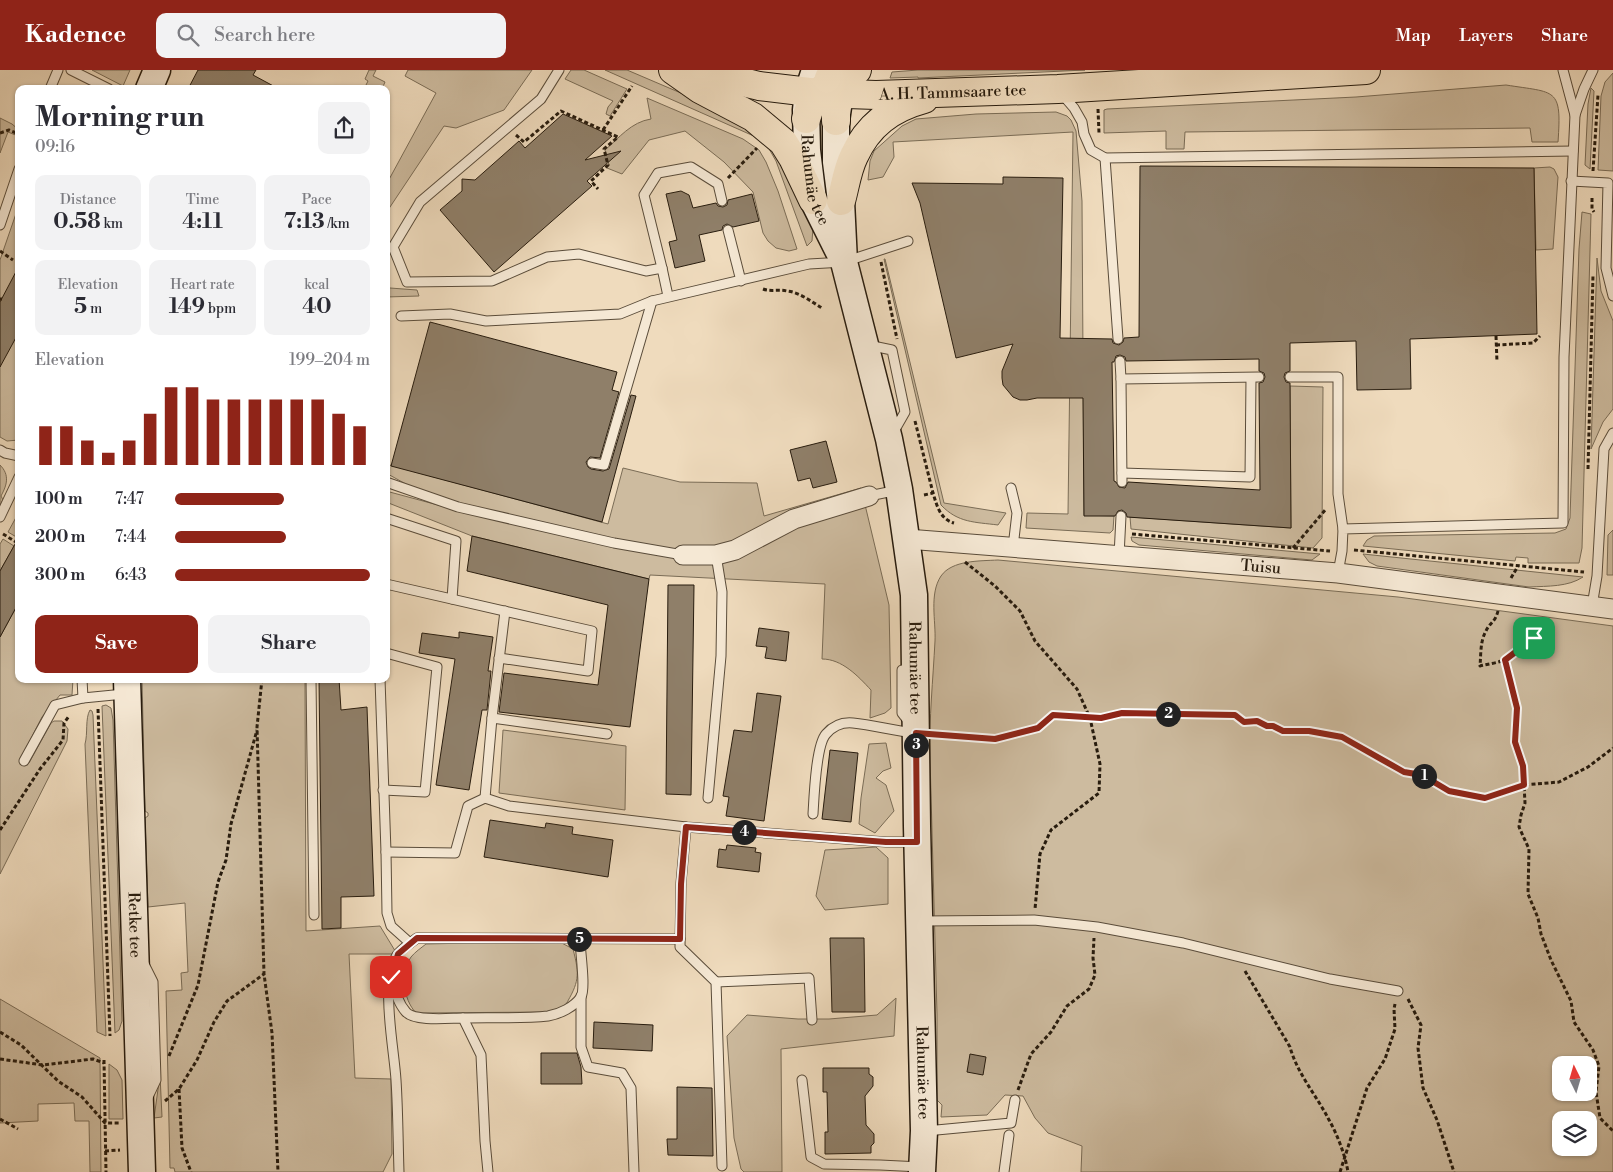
<!DOCTYPE html>
<html lang="en">
<head>
<meta charset="utf-8">
<style>
  body { margin:0; font-family:"Libre Bodoni",serif; background:#f2f2f3; color:#2b2b33; height:100vh; display:flex; flex-direction:column; font-size:19px; white-space:nowrap }
  * { box-sizing:border-box; margin:0 }
  p { font-size:16px; color:#7c7c81 }
  .icon { flex:none; width:28px; height:28px; fill:none; stroke:currentColor; stroke-width:2; stroke-linecap:round; stroke-linejoin:round }
  .map { position:relative; flex:1; overflow:hidden }
  .side { position:absolute; left:15px; top:15px; width:375px; height:598px; display:flex; flex-direction:column; background:#fff; border-radius:10px; box-shadow:0 1px 4px #0004 }
  .side>* { flex:none }
  .needle { width:32px; rotate:355deg }
  .fabs { position:absolute; left:1552px; top:986px; display:grid; gap:10px }
  .fabs a { display:grid; place-items:center; width:45px; height:45px; border-radius:10px; background:#fff; box-shadow:0 1px 4px #0004; font-size:25px }
  .pin { position:absolute; display:grid; place-items:center; width:42px; height:42px; color:#fff; margin:-21px; border-radius:10px; box-shadow:0 2px 8px #0006 }
  .km { position:absolute; width:25px; height:25px; margin:-12px; border-radius:50%; background:#222; color:#fff; font-size:14px; line-height:25px; text-align:center }
  .round { display:grid; place-items:center; flex:none; width:52px; height:52px; border-radius:10px; background:#f2f2f3 }
  .summary { display:flex; align-items:center; justify-content:space-between; height:85px; padding:0 20px }
  h1 { font-size:28px; font-weight:700; line-height:38px }
  .metrics { display:grid; grid-template-columns:repeat(3,1fr); gap:8px; height:85px; padding:5px 20px }
  .metrics div { display:grid; align-content:center; border-radius:10px; background:#f2f2f3; text-align:center }
  .metrics b { font-size:21px; font-weight:700 }
  .metrics small { font-size:14px; font-weight:400 }
  .metrics p { font-size:14px }
  .chart { height:140px; padding:10px 20px }
  .chart p { display:flex; justify-content:space-between }
  .chart svg { width:100%; height:90px; margin-top:5px; stroke:#8f2418; stroke-width:6 }
  .button { display:flex; gap:10px; margin-top:auto; padding:10px 20px }
  .button a { flex:1; height:58px; border-radius:10px; background:#8f2418; color:#fff; font-size:20px; font-weight:700; line-height:58px; text-align:center }
  .button a+a { background:#f2f2f3; color:#2b2b33 }
  ul { padding:0 20px; list-style:none; font-size:16px }
  li { display:grid; grid-template-columns:80px 60px 1fr; align-items:center; height:38px }
  li i { height:12px; border-radius:6px; background:#8f2418 }
  header { display:flex; align-items:center; gap:30px; box-sizing:border-box; height:70px; padding:0 25px; background:#8f2418; color:#fff }
  header strong { font-size:24px }
  nav { display:flex; gap:28px; margin-inline-start:auto; font-size:18px }
  .search { width:350px; height:45px; background:#f2f2f3; display:flex; align-items:center; gap:12px; box-sizing:border-box; padding:0 18px; border-radius:10px; color:#7c7c81; font-size:19px }
  .map>svg:first-child { display:block }
</style>
</head>
<body>
<header>
<strong>Kadence</strong>
<div class="search"><svg class="icon" aria-label="search" viewBox="0 0 24 24"><circle cx="10" cy="10" r="6"/><path d="M15 15l6 6"/></svg>Search here</div>
<nav><a>Map</a><a>Layers</a><a>Share</a></nav>
</header>
<div class="map">
<svg width="1613" height="1102" viewBox="0 0 1613 1102">
  <rect width="100%" height="100%" fill="#efdbbd"/>
  <filter id="stains"><feTurbulence type="fractalNoise" baseFrequency=".004" numOctaves="4"/><feColorMatrix values="0 0 0 0 .2 0 0 0 0 .09 0 0 0 0 .02 0 0 0 .5 -.17"/></filter>
  <radialGradient id="worn" r=".72"><stop offset=".6" stop-color="#630" stop-opacity="0"/><stop offset="1" stop-color="#630" stop-opacity=".3"/></radialGradient>
  <g fill="#cdbb9f" stroke="#7a6c56" fill-rule="evenodd">
    <polygon points="92,0 130,0 123,16"/>
    <polygon points="369,0 376,0 373,6 385,12 382,19 364,19 368,11 365,9"/>
    <polygon points="408,0 532,0 504,40 456,58 444,56 386,143 386,115 436,23 405,6"/>
    <polygon points="571,0 584,0 627,19 610,46 606,44 608,37 613,31 565,9"/>
    <polygon points="605,0 627,0 730,44 756,67"/>
    <polygon points="918,0 1085,0 918,8 918,7 890,8 892,2"/>
    <polygon points="1613,3 1613,101 1598,100 1601,26 1605,12"/>
    <path d="M1506,15c50,8 56,2 52,57h-26l-2,-14 -345,4 -1,17h-18v-18l-62,2v-23l3,-1 249,-12z"/>
    <polygon points="1591,18 1594,21 1590,99 1585,95 1588,34"/>
    <path d="M647,28l96,41 16,11 7,12 12,29 19,58 -8,2 -13,-3 -8,-7 -5,-8 -10,-41 -29,-30 -39,-31 -36,9 -27,34 -15,-6 2,-3 -4,-15c14,-12 26,-28 46,-31z"/>
    <polygon points="1056,42 1067,46 1071,50 1076,61 1082,131 1084,445 1114,446 1113,460 1110,463 1026,458 1027,443 1068,444 1073,62 893,72 894,87 883,107 868,110 870,91 874,81 902,56 916,49 976,44"/>
    <polygon points="0,48 12,54 19,60 18,66 8,62 0,83"/>
    <polygon points="771,72 813,158 812,171 807,176 776,91 768,77"/>
    <polygon points="1550,97 1554,99 1558,107 1553,179 1536,180 1534,98"/>
    <polygon points="19,135 19,370 7,371 0,367 0,190"/>
    <polygon points="1582,142 1591,144 1582,478 1579,493 1528,493 1528,488 1516,487 1515,491 1363,476 1367,470 1374,466 1555,463 1566,459 1570,448 1579,179"/>
    <polygon points="1597,188 1601,221 1613,251 1613,339 1603,352 1591,379"/>
    <path d="M884,189h1l59,244 62,10 -8,12c-23,-3 -40,-2 -57,-20z"/>
    <polygon points="386,214 390,218 417,220 419,226 386,227"/>
    <polygon points="1290,316 1323,317 1322,468 1313,478 1131,459 1130,447 1291,458"/>
    <path d="M386,394l222,60 15,-56 57,14 77,1 7,33 97,-28 28,117 2,103 -6,5 -15,5 1,-28c-13,-14 -29,-31 -49,-31l3,-75 -175,-9 -1,4 -177,-43 -86,-34v-11l63,17 -63,-35z"/>
    <path d="M0,395c10,10 7,20 1,31l2,4 -3,5z"/>
    <polygon points="19,442 19,467 18,468 8,462"/>
    <polygon points="1613,460 1613,505 1607,505 1608,465"/>
    <polygon points="1131,467 1320,484 1312,490 1139,475 1132,471"/>
    <polygon points="3,469 14,476 0,501 0,474"/>
    <path d="M1363,484l220,23c-15,10 -35,9 -54,10l-152,-21 -8,-4z"/>
    <path d="M998,490l400,37 215,29v546h-532l1,-26 -34,-13 -13,-15 -12,-22 -18,-1 -18,20 -46,2 1,-12 -5,-5v-86l-7,-257c-1,-39 3,-77 5,-116 1,-20 -6,-47 6,-65 11,-16 39,-15 57,-16zM1561,995h28v27h-28zM1561,1050h28v28h-28z"/>
    <polygon points="19,532 19,609 73,609 72,625 60,625 42,647 21,688 29,693 51,653 54,651 62,651 68,659 67,671 0,804 0,567"/>
    <polygon points="142,609 305,609 306,861 380,856 397,884 349,884 355,1008 391,1009 392,1084 383,1102 175,1102 174,1098 170,1098 166,921 182,920 181,903 188,902 185,833 148,837 145,748 148,746 148,743 145,741"/>
    <polygon points="106,635 111,638 113,650 122,951 119,960 115,963 102,636"/>
    <path d="M90,640l2,1 1,4 13,321 -9,-4 -12,-288c3,-10 0,-26 5,-34z"/>
    <polygon points="503,660 626,676 625,740 499,723"/>
    <polygon points="886,673 891,698 883,701 876,708 886,715 894,741 875,763 859,754 861,728 869,674"/>
    <polygon points="876,777 888,788 888,834 825,840 816,826 825,780"/>
    <path d="M558,871l15,8c7,27 6,33 -8,57l-17,6 -132,1c-13,-14 -16,-40 -5,-56 4,-5 10,-9 15,-13z"/>
    <polygon points="896,928 894,966 781,979 782,1102 744,1102 741,1099 734,1068 727,966 747,945 798,949 829,949 877,945"/>
    <polygon points="0,929 100,988 101,1102 90,1102 89,1051 75,1051 74,1033 38,1034 38,1051 0,1053"/>
    <polygon points="109,994 117,1000 122,1010 123,1049 109,1049"/>
    <polygon points="160,1005 162,1047 154,1048"/>
  </g>
  <g fill="#8f7f69" stroke="#281c0e" fill-rule="evenodd">
    <polygon points="198,0 256,0 253,5 279,19 188,19"/>
    <polygon points="563,44 612,66 585,90 621,81 587,111 592,116 494,202 440,140 462,121 462,109 475,110 519,71 525,78"/>
    <path d="M1140,96l394,2 3,166 -127,5 1,50 -54,1 -1,-49 -66,2v28l-5,2 -1,4 2,5 4,1 1,145 -164,-11 -1,-4 -4,-3 -4,1 -3,5h-31l-1,-118h-46l-10,2h-7l-7,-3 -10,-12 -1,-7v-7l11,-27 -57,14 -36,-155 -8,-20 91,1v-7l60,1 -3,160 52,1 1,4 6,2 4,-3 1,-4 15,-1zM1120,285l5,2 1,4 133,-2v12l5,2 1,4 -2,5 -4,1 1,107 -132,-8 -3,6 -6,-1 -3,-5 -2,-1 -2,-119h2l2,-6z"/>
    <polygon points="681,121 689,125 693,138 716,133 718,136 723,137 727,135 728,130 752,124 759,151 733,157 727,154 723,156 722,160 699,165 705,191 675,198 669,172 677,170 666,124"/>
    <polygon points="19,196 19,262 0,297 0,232"/>
    <polygon points="430,252 617,302 612,320 619,322 600,388 590,387 586,392 588,397 591,399 603,401 609,399 631,325 636,326 602,452 391,396"/>
    <polygon points="826,371 837,412 813,418 810,408 798,411 790,380"/>
    <polygon points="472,466 649,509 630,657 499,642 504,603 598,615 608,535 467,501"/>
    <polygon points="19,467 19,532 0,567 0,501"/>
    <polygon points="668,515 694,515 691,725 666,724"/>
    <polygon points="759,558 789,562 786,591 765,588 767,577 756,576"/>
    <polygon points="459,562 493,567 488,601 491,601 487,640 482,640 469,720 436,715 455,589 419,583 422,563 459,568"/>
    <polygon points="319,609 339,609 341,640 367,637 374,826 341,827 341,858 322,859"/>
    <polygon points="757,623 781,626 764,751 726,746 729,727 723,726 734,660 752,662"/>
    <polygon points="830,680 858,683 851,752 822,749"/>
    <polygon points="490,750 545,758 546,753 573,757 572,764 613,770 608,807 484,787"/>
    <polygon points="727,775 756,778 755,782 761,783 759,802 717,797 719,779 726,780"/>
    <polygon points="830,868 864,868 865,942 832,942"/>
    <polygon points="594,952 653,955 652,981 593,978"/>
    <polygon points="541,983 577,983 581,997 582,1014 541,1014"/>
    <polygon points="970,984 986,987 983,1005 967,1002"/>
    <polygon points="823,998 869,998 869,1004 873,1007 873,1016 865,1026 866,1055 874,1064 874,1073 871,1076 871,1083 825,1084 825,1062 828,1062 827,1022 823,1022"/>
    <polygon points="677,1017 712,1018 713,1086 668,1085 667,1069 677,1069"/>
  </g>
  <g fill="none" stroke-linecap="round" stroke-linejoin="round">
    <defs>
      <g id="lane">
        <polyline points="71,0 109,19"/>
        <polyline points="559,0 541,29 420,132 393,177 407,212 492,211 547,187 579,184 646,201 662,198 668,226"/>
        <polyline points="1563,0 1575,45"/>
        <polyline points="50,19 58,0"/>
        <polyline points="1061,23 1074,38 1082,52 1084,64 1091,80 1105,88 1573,81"/>
        <polyline points="1105,88 1118,269"/>
        <polyline points="1571,111 1608,113 1606,198 1613,226"/>
        <polyline points="0,155 19,99"/>
        <polyline points="728,160 741,211"/>
        <polyline points="662,198 644,125 658,103 691,97 718,114 722,131"/>
        <polyline points="401,246 450,244 486,251 620,244 652,231 809,194 844,192 908,171"/>
        <polyline points="868,275 892,280 905,342 893,363"/>
        <polyline points="1120,291 1121,309"/>
        <polyline points="1290,307 1338,307 1338,424 1343,459"/>
        <polyline points="0,380 5,383 19,386"/>
        <polyline points="592,393 604,395 652,231"/>
        <polyline points="1122,403 1250,407 1251,308"/>
        <polyline points="386,412 458,437 614,473 683,485"/>
        <polyline points="1122,412 1121,309 1259,307"/>
        <polyline points="1011,418 1017,443 1013,477"/>
        <polyline points="869,426 898,420"/>
        <polyline points="0,447 19,407"/>
        <polyline points="386,448 456,471 452,529"/>
        <polyline points="1119,486 1121,446"/>
        <polyline points="1338,503 1342,481 1343,459 1563,453 1564,287 1575,45 1584,19 1593,0"/>
        <polyline points="386,514 592,561 588,601 499,588"/>
        <polyline points="1592,536 1597,506 1604,379 1613,363"/>
        <polyline points="902,600 902,643 909,652"/>
        <polyline points="82,609 83,628"/>
        <polyline points="311,609 314,845"/>
        <polyline points="380,609 386,782 387,843 391,856 410,873"/>
        <polyline points="492,648 607,664"/>
        <polyline points="24,691 55,635 83,628 124,624"/>
        <polyline points="383,720 425,722 437,597 386,583"/>
        <polyline points="485,728 492,648 505,541"/>
        <polyline points="708,728 721,586 722,522 716,485"/>
        <path d="M813,744c1,-17 3,-69 13,-80 7,-8 17,-12 27,-11 21,2 41,8 62,10"/>
        <polyline points="686,757 681,813 680,877 716,912 722,1096"/>
        <polyline points="386,782 455,783 468,736 485,728 509,736 686,757 886,772 914,772"/>
        <polyline points="921,851 1034,850 1097,857 1183,873 1330,909 1398,921"/>
        <polyline points="144,894 153,912 156,1010 148,1027"/>
        <path d="M392,910c3,11 6,23 14,32 9,10 44,6 57,6l18,37 4,86 3,31"/>
        <polyline points="716,912 809,908 812,950"/>
        <polyline points="581,926 581,977 588,997 622,1003 631,1018 634,1102"/>
        <path d="M463,948c28,-1 58,1 85,-2 12,-2 26,-9 33,-19 5,-9 -1,-46 -1,-58"/>
        <polyline points="802,1010 811,1087 824,1094 880,1095 921,1097"/>
        <polyline points="926,1061 1011,1053 1015,1030"/>
        <path d="M399,1102c-1,-31 -1,-61 -3,-92 -2,-33 -16,-96 1,-125 4,-6 14,-12 20,-17l263,1"/>
        <polyline points="1004,1102 1009,1065"/>
      </g>
      <g id="street">
        <path id="s1" d="M907,469l431,34 275,36"/>
        <polyline points="683,485 716,485 735,480 794,449 869,426"/>
      </g>
      <g id="secondary">
        <path id="s2" d="M815,0l-7,22 -2,18 1,40 6,50 26,52"/>
        <polyline points="149,19 157,0"/>
        <path id="s3" d="M839,30l-3,21v41l5,39 3,61 45,177 10,50 15,106 3,231 7,305 -2,41"/>
        <path id="s4" d="M127,609l15,493"/>
      </g>
      <g id="primary">
        <polyline points="673,0 700,19 753,47 783,72 793,88 813,130"/>
        <path id="s5" d="M693,0l66,16 59,7 58,2 182,-6 308,-19"/>
        <polyline points="829,8 836,31 836,51"/>
        <path d="M806,49c2,-6 4,-13 7,-18 8,-16 28,-26 44,-31"/>
        <path d="M841,131c4,-14 6,-31 13,-45 14,-31 37,-48 70,-57"/>
      </g>
    </defs>
    <use href="#lane" stroke="#5a4c3a" stroke-width="11"/>
    <use href="#street" stroke="#5a4c3a" stroke-width="21"/>
    <use href="#secondary" stroke="#281c0e" stroke-width="29"/>
    <use href="#primary" stroke="#281c0e" stroke-width="30"/>
    <g stroke="#281c0e" stroke-width="3" stroke-dasharray="4 2.5" stroke-linecap="butt">
      <polyline points="1098,39 1099,63"/>
      <polyline points="603,60 632,16"/>
      <polyline points="0,63 9,60 19,64"/>
      <polyline points="516,65 524,72 561,41 618,67 604,79 608,95 591,111 598,119"/>
      <polyline points="1593,101 1598,25"/>
      <polyline points="728,108 757,78"/>
      <polyline points="1592,128 1592,139 1594,142"/>
      <polyline points="0,181 13,190"/>
      <polyline points="881,192 897,269"/>
      <path d="M763,219c8,3 15,0 24,2 12,1 25,11 35,17"/>
      <polyline points="0,229 2,229"/>
      <polyline points="1496,266 1497,292"/>
      <polyline points="1496,275 1533,273 1540,266"/>
      <polyline points="915,351 933,423"/>
      <polyline points="1588,399 1593,205"/>
      <path d="M924,425l9,-2c4,13 7,26 21,30"/>
      <polyline points="3,464 16,472"/>
      <polyline points="1132,464 1330,481"/>
      <polyline points="1293,478 1326,439"/>
      <polyline points="1354,480 1584,502"/>
      <polyline points="965,492 995,516 1020,541 1035,571 1077,619 1090,648 1100,694 1099,723 1051,760 1040,784 1035,839"/>
      <polyline points="1511,508 1518,496"/>
      <path d="M1498,541c-3,12 -8,11 -12,20 -6,10 -5,24 -6,35 8,-2 17,-3 24,-6 16,-6 37,-27 43,-42"/>
      <polyline points="1505,590 1517,638 1515,672 1523,696 1525,733 1521,745 1519,757 1529,779 1528,824 1538,848 1541,864 1551,890 1571,931 1574,952 1593,980 1599,996 1596,1022 1600,1048 1613,1061"/>
      <polyline points="262,609 257,657 264,904 272,963 278,1102"/>
      <polyline points="98,639 110,966"/>
      <polyline points="936,664 995,669 1038,658 1053,645 1101,648 1122,643 1235,645 1244,651 1257,651 1267,656 1273,656 1283,661 1309,661 1342,667 1404,702 1422,705 1449,721 1485,728 1524,715 1559,712 1588,697 1613,678"/>
      <polyline points="0,760 40,699 63,670 64,653 69,646"/>
      <path d="M1245,901l45,76c7,26 26,48 38,71 9,16 17,36 20,54"/>
      <polyline points="1408,929 1421,955 1418,978 1423,1018 1437,1050 1454,1102"/>
      <polyline points="0,962 21,975 58,1011 82,1027 105,1053 120,1053"/>
      <polyline points="169,986 198,915 218,812 226,790 231,754 257,660"/>
      <polyline points="0,989 43,995 93,989 104,993"/>
      <polyline points="104,990 106,1102"/>
      <polyline points="179,1019 182,1078 191,1102"/>
      <polyline points="1018,1020 1031,984 1051,962 1067,936 1089,919 1095,905 1093,888 1094,868"/>
      <polyline points="165,1031 179,1019 197,990 214,952 227,931 264,904"/>
      <polyline points="0,1049 18,1059"/>
      <polyline points="105,1081 120,1080"/>
      <polyline points="1340,1102 1367,1018 1385,989 1395,959 1394,939 1395,934"/>
    </g>
    <use href="#lane" stroke="#f5e8d4" stroke-width="9"/>
    <use href="#street" stroke="#f5e8d4" stroke-width="19"/>
    <use href="#secondary" stroke="#f5e8d4" stroke-width="26"/>
    <use href="#primary" stroke="#efdbbd" stroke-width="28"/>
  </g>
  <g fill="none" stroke-linecap="round" stroke-linejoin="round">
    <defs>
      <polyline id="route" points="391,907 398,884 417,868 680,869 681,814 686,757 886,772 917,772 916,663 995,669 1038,658 1053,645 1101,648 1122,643 1235,645 1244,652 1257,651 1267,656 1273,656 1283,661 1309,661 1342,667 1404,702 1422,705 1449,721 1485,728 1524,715 1523,696 1515,672 1517,638 1505,590 1534,568"/>
    </defs>
    <use href="#route" stroke="#fff" stroke-width="10"/>
    <use href="#route" stroke="#8f2418" stroke-width="6"/>
  </g>
  <g text-anchor="middle" dominant-baseline="central" stroke-width="4" stroke-linejoin="round" paint-order="stroke">
    <g font-size="16" fill="#281c0e" stroke="#f5e8d4">
      <text stroke="none"><textPath href="#s5" startOffset="262">A. H. Tammsaare tee</textPath></text>
      <text stroke="none"><textPath href="#s2" startOffset="112">Rahumäe tee</textPath></text>
      <text stroke="none"><textPath href="#s1" startOffset="355">Tuisu</textPath></text>
      <text stroke="none"><textPath href="#s3" startOffset="576">Rahumäe tee</textPath></text>
      <text stroke="none"><textPath href="#s4" startOffset="246">Retke tee</textPath></text>
      <text stroke="none"><textPath href="#s3" startOffset="981">Rahumäe tee</textPath></text>
    </g>
  </g>
  <rect width="100%" height="100%" filter="url(#stains)"/>
  <rect width="100%" height="100%" fill="url(#worn)"/>
</svg>
<div class="fabs">
<a><svg class="needle" viewBox="-14 -14 28 28"><path d="M0-13l5 13h-10z" fill="#e53935"/><path d="M0 13l5-13h-10z" fill="#7c7c81"/></svg></a>
<a><svg class="icon" aria-label="layers" viewBox="0 0 24 24"><path d="M12 4l9 5-9 5-9-5zM3 14l9 5 9-5"/></svg></a>
</div>
<div class="pin" style="left:1534px;top:568px;background:#1e9e55"><svg class="icon" aria-label="arrive" viewBox="0 0 24 24"><path d="M6 21V4h12l-3 4 3 4H6"/></svg></div>
<div class="pin" style="left:391px;top:907px;background:#d93025"><svg class="icon" aria-label="check" viewBox="0 0 24 24"><path d="M5 12l5 5 9-10"/></svg></div>
<b class="km" style="left:1424px;top:706px">1</b>
<b class="km" style="left:1168px;top:644px">2</b>
<b class="km" style="left:916px;top:675px">3</b>
<b class="km" style="left:744px;top:762px">4</b>
<b class="km" style="left:579px;top:869px">5</b>
<section class="side">
<div class="summary"><div><h1>Morning run</h1><p>09:16</p></div><a class="round"><svg class="icon" aria-label="share" viewBox="0 0 24 24"><path d="M12 15V3M7 8l5-5 5 5M5 13v7h14v-7"/></svg></a></div>
<div class="metrics">
<div><p>Distance</p><b>0.58<small> km</small></b></div>
<div><p>Time</p><b>4:11</b></div>
<div><p>Pace</p><b>7:13<small> /km</small></b></div>
</div>
<div class="metrics">
<div><p>Elevation</p><b>5<small> m</small></b></div>
<div><p>Heart rate</p><b>149<small> bpm</small></b></div>
<div><p>kcal</p><b>40</b></div>
</div>
<div class="chart"><p><span>Elevation</span>199–204 m</p>
<svg viewBox="0 0 160 44" preserveAspectRatio="none"><path d="M5 44V25M15 44V25M25 44V32M35 44V38M45 44V32M55 44V19M65 44V6M75 44V6M85 44V12M95 44V12M105 44V12M115 44V12M125 44V12M135 44V12M145 44V19M155 44V25"/></svg>
</div>
<ul>
<li><b>100 m</b>7:47<i style="width:56%"></i></li>
<li><b>200 m</b>7:44<i style="width:57%"></i></li>
<li><b>300 m</b>6:43<i style="width:100%"></i></li>
</ul>
<div class="button"><a>Save</a><a>Share</a></div>
</section>
</div>
</body>
</html>
